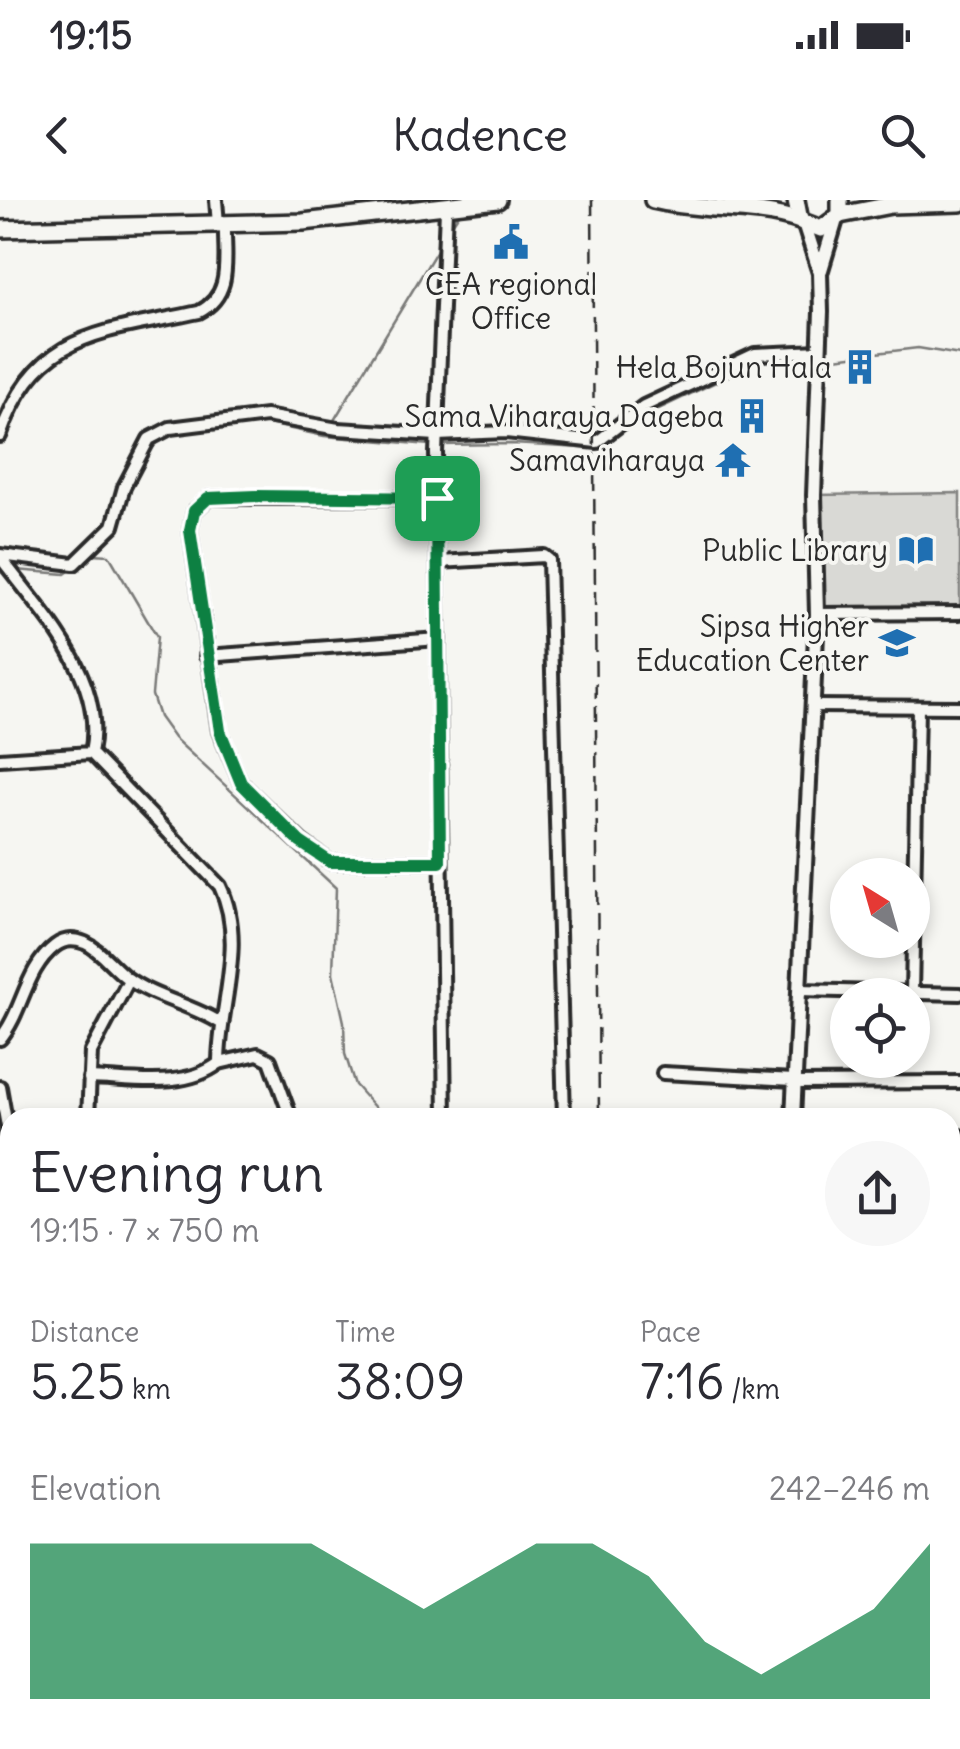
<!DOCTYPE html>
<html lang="en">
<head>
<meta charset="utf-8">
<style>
  body { margin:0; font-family:Delius,sans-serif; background:#f7f7f7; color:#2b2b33; height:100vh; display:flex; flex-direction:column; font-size:38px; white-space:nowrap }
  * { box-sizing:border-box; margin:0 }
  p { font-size:32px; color:#7c7c81 }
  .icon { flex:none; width:55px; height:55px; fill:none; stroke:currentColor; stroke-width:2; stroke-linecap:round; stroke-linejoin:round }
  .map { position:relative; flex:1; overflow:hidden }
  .details { position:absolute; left:0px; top:908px; width:960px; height:642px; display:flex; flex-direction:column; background:#fff; border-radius:30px 30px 0 0; box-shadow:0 5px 15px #0003 }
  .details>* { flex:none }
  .needle { width:65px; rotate:323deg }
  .tools { position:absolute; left:830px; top:658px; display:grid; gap:20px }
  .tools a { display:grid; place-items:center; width:100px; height:100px; border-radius:50%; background:#fff; box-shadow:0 5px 15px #0003; font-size:50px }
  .pin { position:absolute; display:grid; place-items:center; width:85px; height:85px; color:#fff; margin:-42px; border-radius:20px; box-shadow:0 5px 15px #0006 }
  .round { display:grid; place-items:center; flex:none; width:105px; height:105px; border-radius:52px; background:#f7f7f7 }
  .head { display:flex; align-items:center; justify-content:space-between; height:170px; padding:0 30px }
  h1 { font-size:55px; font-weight:600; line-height:75px }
  .metrics { display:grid; grid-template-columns:repeat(3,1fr); gap:15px; height:170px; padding:10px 30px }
  .metrics div { display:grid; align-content:center }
  .metrics b { font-size:50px; font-weight:600 }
  .metrics small { font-size:28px; font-weight:400 }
  .metrics p { font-size:28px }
  .chart { height:280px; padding:20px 30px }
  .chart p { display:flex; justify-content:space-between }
  .chart svg { width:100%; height:180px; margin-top:10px; fill:#0b8043; opacity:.7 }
  .status { display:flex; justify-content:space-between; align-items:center; height:70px; padding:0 50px; background:#fff; direction:ltr }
  .status svg { height:28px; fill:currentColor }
  header { display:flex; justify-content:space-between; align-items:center; height:130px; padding:0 30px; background:#fff; font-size:45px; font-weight:600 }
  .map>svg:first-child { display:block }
</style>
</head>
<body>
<div class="status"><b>19:15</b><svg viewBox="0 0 49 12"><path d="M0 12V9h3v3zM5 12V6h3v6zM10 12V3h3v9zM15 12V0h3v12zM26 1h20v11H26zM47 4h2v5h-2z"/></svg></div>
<header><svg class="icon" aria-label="back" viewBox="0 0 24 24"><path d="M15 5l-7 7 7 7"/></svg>Kadence<svg class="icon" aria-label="search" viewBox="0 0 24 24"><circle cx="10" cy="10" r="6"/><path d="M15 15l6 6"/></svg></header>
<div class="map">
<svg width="960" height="1549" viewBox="0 0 960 1549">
  <rect width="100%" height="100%" fill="#f6f6f2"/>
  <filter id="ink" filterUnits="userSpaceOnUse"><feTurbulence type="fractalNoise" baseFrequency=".01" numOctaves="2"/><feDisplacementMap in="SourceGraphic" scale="20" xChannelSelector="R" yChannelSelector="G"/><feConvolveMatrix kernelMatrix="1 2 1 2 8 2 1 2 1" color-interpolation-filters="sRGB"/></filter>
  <g filter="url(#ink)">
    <polygon fill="#d9d9d5" stroke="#828280" stroke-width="2.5" points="960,293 960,413 817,414 814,295"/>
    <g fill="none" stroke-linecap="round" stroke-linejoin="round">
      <g stroke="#7a7a78" stroke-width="2.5">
        <polyline points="449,29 461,11"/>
        <polyline points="826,159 918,148 960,155"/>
        <polyline points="333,222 440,45"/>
        <polyline points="631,222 758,162 806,158"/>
        <polyline points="438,245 512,244 600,249 622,230"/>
        <polyline points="145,256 165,235 259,222 324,236 430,245"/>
        <polyline points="93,354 109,355 157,437 152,495 159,517 174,538 336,688 333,773 344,822 345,854 355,885 384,918"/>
        <polyline points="16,370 65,374 72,369"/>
      </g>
      <defs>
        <g id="minor">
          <polyline points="216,0 218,24"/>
          <path d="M0,236c37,-107 103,-103 199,-124 35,-18 25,-54 26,-88"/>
          <polyline points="437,298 209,298 194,311 190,330 219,531 241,583 301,641 330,662 440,662"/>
          <polyline points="0,355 74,364 113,326 124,287 149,239 170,228 266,216 338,229 437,235 506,232 597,242 644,206 755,154 820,151"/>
          <path d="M0,357c42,56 107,121 91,196l-91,6"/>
          <polyline points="439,362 544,356 549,360 564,918"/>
          <polyline points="817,414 960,413"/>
          <polyline points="206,456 439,439"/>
          <polyline points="813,506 960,507"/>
          <path d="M91,553l129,133c27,56 -1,119 -1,177l39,-9 12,6 21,58"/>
          <polyline points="800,790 960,794"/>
          <polyline points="912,792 918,509"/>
          <path d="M0,839c23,-27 25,-70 55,-93 9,-7 20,-7 30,-3 16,7 28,25 42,35 27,20 63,26 92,44"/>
          <polyline points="663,873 794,880"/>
          <path d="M89,878c42,1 96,12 130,-15"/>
          <polyline points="794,883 960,882"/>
          <polyline points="0,887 10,943"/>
          <polyline points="88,918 91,852 129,780"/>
          <polyline points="445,918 436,253 446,9"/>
          <polyline points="950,937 960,936"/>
          <polyline points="950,1012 960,1012"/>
          <polyline points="950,1067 960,1067"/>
          <polyline points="950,1127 960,1127"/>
          <polyline points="0,1137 10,1137"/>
          <polyline points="950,1178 960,1178"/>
          <polyline points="0,1248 10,1249"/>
          <polyline points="950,1290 960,1289"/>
          <polyline points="950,1349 960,1350"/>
          <polyline points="950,1417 960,1419"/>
          <polyline points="950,1530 960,1531"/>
          <polyline points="64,1549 64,1540"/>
          <polyline points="146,1549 147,1540"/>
          <polyline points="378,1549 381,1540"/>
          <polyline points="591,1549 592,1540"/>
        </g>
        <g id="major">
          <polyline points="821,70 835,23"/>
          <polyline points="793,918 817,414 814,295 821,112 820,73 805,26"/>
          <polyline points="753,1549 755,1540"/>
        </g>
        <g id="highway">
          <path d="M653,0c49,12 99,5 147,21"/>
          <polyline points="796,0 800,21 821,29 840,15 840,0"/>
          <polyline points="840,15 891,5 960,3"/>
          <polyline points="0,29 303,22 498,0"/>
        </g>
      </defs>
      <use href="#minor" stroke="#2b2b2b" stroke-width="18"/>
      <use href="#major" stroke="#2b2b2b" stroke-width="20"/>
      <use href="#highway" stroke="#2b2b2b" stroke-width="22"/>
      <use href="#minor" stroke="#f6f6f2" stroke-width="10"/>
      <use href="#major" stroke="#f6f6f2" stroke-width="12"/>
      <use href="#highway" stroke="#f6f6f2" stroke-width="15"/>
      <g stroke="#2b2b2b" stroke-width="2.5" stroke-dasharray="15 8" stroke-linecap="butt">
        <polyline points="592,0 599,918"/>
        <polyline points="528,1549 530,1540"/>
      </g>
    </g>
  </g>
  <g fill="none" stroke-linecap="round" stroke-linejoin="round" filter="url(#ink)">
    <defs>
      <polygon id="route" points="256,296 437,298 440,662 330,662 300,642 241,583 220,531 190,330 194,311 208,298"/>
    </defs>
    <use href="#route" stroke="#fff" stroke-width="20"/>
    <use href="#route" stroke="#0b8043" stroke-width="12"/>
  </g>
  <defs>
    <symbol id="civic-bare" viewBox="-9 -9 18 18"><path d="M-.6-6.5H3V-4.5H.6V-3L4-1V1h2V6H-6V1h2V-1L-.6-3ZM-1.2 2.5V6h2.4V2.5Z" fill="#1f6fb2" stroke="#f6f6f2" stroke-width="2.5" paint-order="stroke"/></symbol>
    <symbol id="building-bare" viewBox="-9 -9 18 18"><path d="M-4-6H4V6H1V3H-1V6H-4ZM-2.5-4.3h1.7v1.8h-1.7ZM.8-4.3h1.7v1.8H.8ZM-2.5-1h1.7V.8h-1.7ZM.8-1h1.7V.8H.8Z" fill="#1f6fb2" stroke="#f6f6f2" stroke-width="2.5" paint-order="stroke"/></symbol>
    <symbol id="temple-bare" viewBox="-9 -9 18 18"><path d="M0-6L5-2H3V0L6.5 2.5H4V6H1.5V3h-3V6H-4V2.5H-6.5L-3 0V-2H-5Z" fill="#1f6fb2" stroke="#f6f6f2" stroke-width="2.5" paint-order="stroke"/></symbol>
    <symbol id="library-bare" viewBox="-9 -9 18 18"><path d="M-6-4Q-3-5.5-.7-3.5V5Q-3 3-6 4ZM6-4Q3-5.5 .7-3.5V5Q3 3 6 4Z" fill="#1f6fb2" stroke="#f6f6f2" stroke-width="2.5" paint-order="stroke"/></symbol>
    <symbol id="university-bare" viewBox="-9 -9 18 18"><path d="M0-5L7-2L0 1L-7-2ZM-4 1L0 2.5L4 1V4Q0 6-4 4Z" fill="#1f6fb2" stroke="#f6f6f2" stroke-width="2.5" paint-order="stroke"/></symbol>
  </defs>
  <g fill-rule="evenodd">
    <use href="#civic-bare" x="486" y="17" width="50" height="50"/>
    <use href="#building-bare" x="835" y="142" width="50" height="50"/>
    <use href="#building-bare" x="727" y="191" width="50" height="50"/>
    <use href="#temple-bare" x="708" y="235" width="50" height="50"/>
    <use href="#library-bare" x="891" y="325" width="50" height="50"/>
    <use href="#university-bare" x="872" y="418" width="50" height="50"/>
  </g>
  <g text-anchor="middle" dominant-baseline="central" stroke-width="8" stroke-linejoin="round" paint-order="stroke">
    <g font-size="30" fill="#2b2b2b" stroke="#f6f6f2" text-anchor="end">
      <text x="511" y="84" text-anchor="middle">CEA regional<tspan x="511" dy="34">Office</tspan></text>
      <text x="832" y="167">Hela Bojun Hala</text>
      <text x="724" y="216">Sama Viharaya Dageba</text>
      <text x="705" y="260">Samaviharaya</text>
      <text x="888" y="350">Public Library</text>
      <text x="869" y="426">Sipsa Higher<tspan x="869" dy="34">Education Center</tspan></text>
    </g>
  </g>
</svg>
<div class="tools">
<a><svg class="needle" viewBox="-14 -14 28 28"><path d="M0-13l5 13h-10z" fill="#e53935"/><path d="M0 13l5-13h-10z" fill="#7c7c81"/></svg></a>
<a><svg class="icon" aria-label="locate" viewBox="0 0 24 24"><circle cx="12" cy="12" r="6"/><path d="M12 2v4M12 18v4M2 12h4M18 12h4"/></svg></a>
</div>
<div class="pin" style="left:437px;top:298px;background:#1e9e55"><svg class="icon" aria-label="arrive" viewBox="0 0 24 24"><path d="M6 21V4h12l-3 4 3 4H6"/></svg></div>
<section class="details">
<div class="head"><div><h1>Evening run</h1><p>19:15 · 7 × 750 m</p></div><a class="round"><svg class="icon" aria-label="share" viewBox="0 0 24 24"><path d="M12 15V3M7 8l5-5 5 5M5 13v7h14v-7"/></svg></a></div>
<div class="metrics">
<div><p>Distance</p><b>5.25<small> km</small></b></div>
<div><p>Time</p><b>38:09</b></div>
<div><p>Pace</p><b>7:16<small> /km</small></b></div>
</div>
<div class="chart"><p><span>Elevation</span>242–246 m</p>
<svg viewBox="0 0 160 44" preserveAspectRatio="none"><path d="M0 44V6L10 6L20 6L30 6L40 6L50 6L60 14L70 22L80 14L90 6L100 6L110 14L120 30L130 38L140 30L150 22L160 6V44z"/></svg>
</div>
</section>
</div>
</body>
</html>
